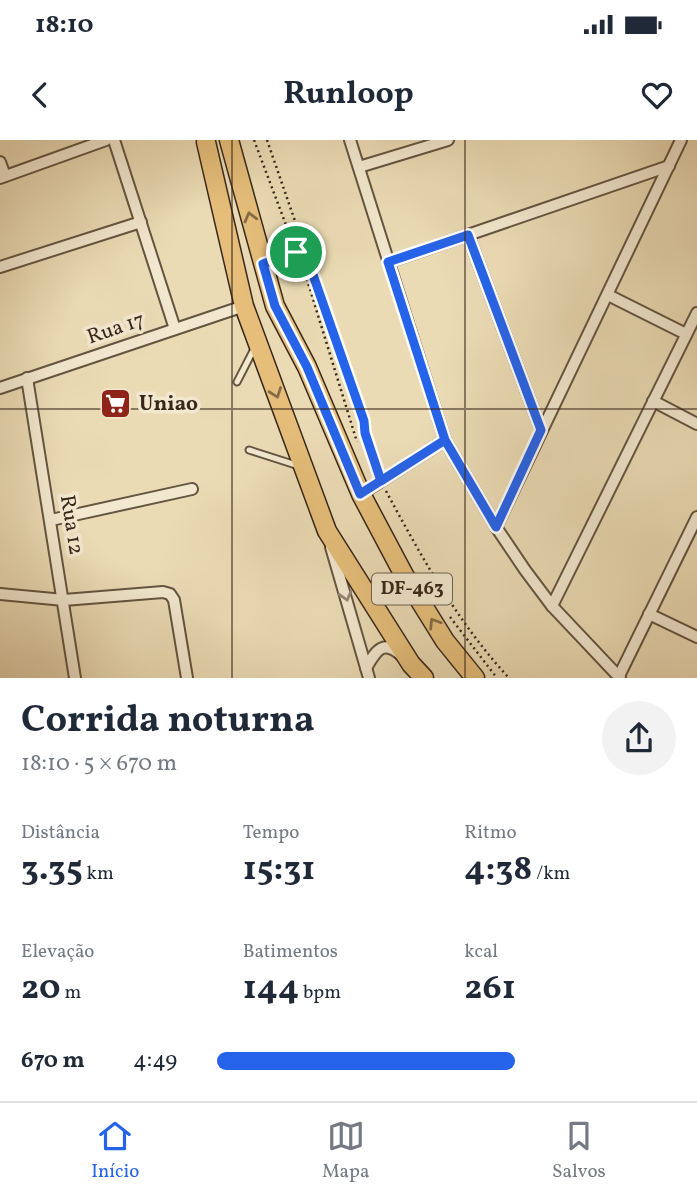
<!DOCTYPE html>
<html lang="pt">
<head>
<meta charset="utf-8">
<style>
  body { margin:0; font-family:Vollkorn,serif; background:#f2f2f3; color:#1f2937; height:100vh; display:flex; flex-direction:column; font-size:26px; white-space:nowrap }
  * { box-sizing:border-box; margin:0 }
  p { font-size:23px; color:#747a83 }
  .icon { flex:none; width:38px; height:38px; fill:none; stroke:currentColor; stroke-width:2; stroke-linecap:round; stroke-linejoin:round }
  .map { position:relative; height:538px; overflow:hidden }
  .sheet { display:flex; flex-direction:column; background:#fff; flex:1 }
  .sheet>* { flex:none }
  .pin { position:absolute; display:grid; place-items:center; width:60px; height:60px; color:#fff; margin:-30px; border:4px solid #fff; border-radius:50%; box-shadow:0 2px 7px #0007 }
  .round { display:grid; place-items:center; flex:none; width:74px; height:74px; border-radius:37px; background:#f2f2f3 }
  .head { display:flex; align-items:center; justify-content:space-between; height:119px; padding:0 21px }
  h1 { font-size:38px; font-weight:700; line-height:52px }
  .metrics { display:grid; grid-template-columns:repeat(3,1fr); gap:10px; height:119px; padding:7px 21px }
  .metrics div { display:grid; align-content:center }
  .metrics b { font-size:35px; font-weight:700 }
  .metrics small { font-size:19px; font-weight:400 }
  .metrics p { font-size:19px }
  ul { padding:0 21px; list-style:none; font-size:23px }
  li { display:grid; grid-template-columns:112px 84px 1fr; align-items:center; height:52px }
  li i { height:18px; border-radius:9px; background:#2563eb }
  .status { display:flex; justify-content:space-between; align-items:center; height:49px; padding:0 35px; background:#fff; direction:ltr }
  .status svg { height:19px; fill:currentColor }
  header { display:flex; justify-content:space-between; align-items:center; height:91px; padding:0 21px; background:#fff; font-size:32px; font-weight:700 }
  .dock { display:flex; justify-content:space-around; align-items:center; height:98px; border-top:2px solid #e0e1e3; background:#fff; font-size:19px; color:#747a83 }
  .dock a { display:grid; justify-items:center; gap:4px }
  .dock .selected { color:#2563eb }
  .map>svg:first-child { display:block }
</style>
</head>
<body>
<div class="status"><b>18:10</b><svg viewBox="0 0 49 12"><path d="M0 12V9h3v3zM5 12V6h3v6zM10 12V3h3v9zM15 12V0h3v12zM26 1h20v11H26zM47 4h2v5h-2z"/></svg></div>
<header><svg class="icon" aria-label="back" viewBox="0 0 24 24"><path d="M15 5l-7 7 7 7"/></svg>Runloop<svg class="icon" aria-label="heart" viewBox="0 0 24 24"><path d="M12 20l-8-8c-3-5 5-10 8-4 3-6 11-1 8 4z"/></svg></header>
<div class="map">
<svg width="697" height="538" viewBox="0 0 697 538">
  <rect width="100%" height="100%" fill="#ebdbb5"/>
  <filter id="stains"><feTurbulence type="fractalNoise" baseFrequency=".00286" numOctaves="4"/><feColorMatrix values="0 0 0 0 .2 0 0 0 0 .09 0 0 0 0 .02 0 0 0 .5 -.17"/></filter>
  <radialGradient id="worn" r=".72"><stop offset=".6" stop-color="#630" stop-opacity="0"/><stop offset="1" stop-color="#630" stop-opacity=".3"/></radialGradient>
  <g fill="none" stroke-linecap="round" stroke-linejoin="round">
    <defs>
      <g id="lane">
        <polyline points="237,242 254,209"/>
        <polyline points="249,310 299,326"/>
      </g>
      <g id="street">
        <polyline points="114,0 175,189"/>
        <polyline points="350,0 445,300 496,387 525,430 552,466 620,538"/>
        <polyline points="0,22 5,36"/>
        <polyline points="359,27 448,0"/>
        <polyline points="0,38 106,0"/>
        <polyline points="468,95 541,290"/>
        <polyline points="389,122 669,26"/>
        <polyline points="0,127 141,82"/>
        <polyline points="608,155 686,194"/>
        <polyline points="27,238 75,538"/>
        <polyline points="0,248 244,166"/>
        <polyline points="653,261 697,284"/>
        <polyline points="361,354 445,300"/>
        <polyline points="51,380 192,349"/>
        <polyline points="496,387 681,0"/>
        <polyline points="331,407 369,538"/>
        <polyline points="0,454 64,460 163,452 170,454 174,460 187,538"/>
        <polyline points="552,466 697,173"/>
        <polyline points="649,474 697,497"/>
        <path d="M366,528c10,-17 17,-30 36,-12"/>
        <polyline points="619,536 697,377"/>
      </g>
      <g id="primary">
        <polyline points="229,0 275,166 307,227 361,354 404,435 445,501 475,538"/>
        <polyline points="206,2 244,166 327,391 411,524 424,538"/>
      </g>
    </defs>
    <use href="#lane" stroke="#645441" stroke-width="9"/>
    <use href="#street" stroke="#645441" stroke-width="14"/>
    <use href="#primary" stroke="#37271a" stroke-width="21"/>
    <g stroke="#37271a" stroke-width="2.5" stroke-dasharray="2 3.5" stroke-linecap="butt">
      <polyline points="254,0 309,146 357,302"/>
      <polyline points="267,0 364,281 365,293 377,328"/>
      <polyline points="278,119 304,109"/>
      <path d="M386,351c35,65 72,132 123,187"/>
      <polyline points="450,477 497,538"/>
    </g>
    <use href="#lane" stroke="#f2e8cf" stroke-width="5"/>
    <use href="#street" stroke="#f2e8cf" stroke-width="10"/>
    <use href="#primary" stroke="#e6be7a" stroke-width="18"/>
  </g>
  <defs><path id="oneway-chevron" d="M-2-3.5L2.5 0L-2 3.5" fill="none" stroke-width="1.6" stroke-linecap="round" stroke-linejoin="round" transform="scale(1.75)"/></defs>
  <g stroke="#866b45">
    <use href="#oneway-chevron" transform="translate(250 77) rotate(-105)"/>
    <use href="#oneway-chevron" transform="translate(276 253) rotate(70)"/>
    <use href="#oneway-chevron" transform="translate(434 483) rotate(-122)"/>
  </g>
  <use stroke="#948874" href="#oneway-chevron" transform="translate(346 456) rotate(74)"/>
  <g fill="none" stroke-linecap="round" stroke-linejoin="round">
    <defs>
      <polyline id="route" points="296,112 263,124 275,166 307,227 360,354 445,300 496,387 541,290 468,95 388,122 445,300 381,341 365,293 364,281 304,109 296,112"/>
    </defs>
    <use href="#route" stroke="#fff" stroke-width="14"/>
    <use href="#route" stroke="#2563eb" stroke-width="9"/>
  </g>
  <path fill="none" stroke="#37271a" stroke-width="2" stroke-opacity="0.55" d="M232,0v538M465,0v538M0,269h697"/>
  <defs>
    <symbol id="supermarket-square" viewBox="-11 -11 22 22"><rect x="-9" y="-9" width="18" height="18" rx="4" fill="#8f2418" stroke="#f2e8cf"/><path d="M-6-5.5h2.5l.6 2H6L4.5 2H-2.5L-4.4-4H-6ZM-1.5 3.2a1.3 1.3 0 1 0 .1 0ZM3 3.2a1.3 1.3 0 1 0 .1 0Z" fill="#fff"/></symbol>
  </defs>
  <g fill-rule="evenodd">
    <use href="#supermarket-square" x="98" y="246" width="35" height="35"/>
  </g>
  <g text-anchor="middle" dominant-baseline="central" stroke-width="7" stroke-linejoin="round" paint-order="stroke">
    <rect fill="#f2e8cf" stroke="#6f6150" stroke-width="2" x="372" y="433.5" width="80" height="31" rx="5"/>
    <g font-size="19" font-weight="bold" fill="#37271a">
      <text x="412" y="449">DF-463</text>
    </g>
    <g font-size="21" fill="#37271a" stroke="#f2e8cf">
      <text transform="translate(116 189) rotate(-19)">Rua 17</text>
      <text transform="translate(71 385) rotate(81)">Rua 12</text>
    </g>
    <g font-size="21" font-weight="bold" fill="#37271a" stroke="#f2e8cf" text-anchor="start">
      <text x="139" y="264">Uniao</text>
    </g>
  </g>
  <rect width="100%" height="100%" filter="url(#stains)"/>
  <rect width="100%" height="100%" fill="url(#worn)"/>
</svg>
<div class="pin" style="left:296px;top:112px;background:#1e9e55"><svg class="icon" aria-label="arrive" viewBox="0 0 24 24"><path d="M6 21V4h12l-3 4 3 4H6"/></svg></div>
</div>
<section class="sheet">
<div class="head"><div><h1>Corrida noturna</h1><p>18:10 · 5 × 670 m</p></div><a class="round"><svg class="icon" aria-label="share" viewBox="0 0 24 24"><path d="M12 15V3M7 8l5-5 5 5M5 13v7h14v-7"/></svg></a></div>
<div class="metrics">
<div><p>Distância</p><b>3.35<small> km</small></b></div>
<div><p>Tempo</p><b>15:31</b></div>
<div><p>Ritmo</p><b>4:38<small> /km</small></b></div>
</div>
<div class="metrics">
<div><p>Elevação</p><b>20<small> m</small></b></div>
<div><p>Batimentos</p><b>144<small> bpm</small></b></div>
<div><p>kcal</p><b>261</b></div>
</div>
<ul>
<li><b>670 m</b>4:49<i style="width:65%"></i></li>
</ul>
</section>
<nav class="dock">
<a class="selected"><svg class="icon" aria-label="home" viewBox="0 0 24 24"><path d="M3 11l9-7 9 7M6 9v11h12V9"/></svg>Início</a>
<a><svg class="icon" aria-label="map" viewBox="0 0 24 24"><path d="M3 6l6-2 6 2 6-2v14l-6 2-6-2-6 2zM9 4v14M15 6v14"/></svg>Mapa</a>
<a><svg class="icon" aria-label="saved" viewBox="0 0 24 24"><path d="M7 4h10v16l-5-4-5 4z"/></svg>Salvos</a>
</nav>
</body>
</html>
